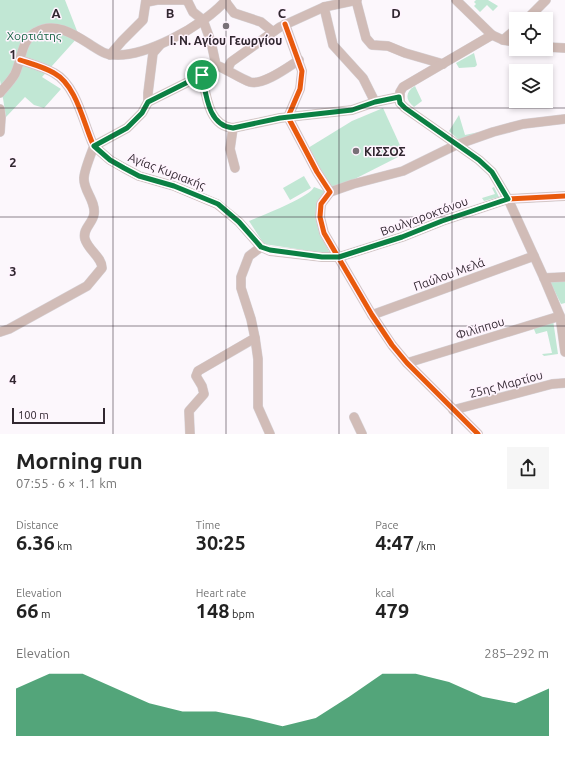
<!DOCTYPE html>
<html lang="en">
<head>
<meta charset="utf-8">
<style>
  body { margin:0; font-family:Ubuntu,sans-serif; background:#f6f6f6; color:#222; height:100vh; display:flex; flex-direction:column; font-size:15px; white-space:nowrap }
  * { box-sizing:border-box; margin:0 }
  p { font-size:13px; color:#767676 }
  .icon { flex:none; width:22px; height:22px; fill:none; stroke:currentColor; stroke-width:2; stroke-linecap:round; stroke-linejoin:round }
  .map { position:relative; height:434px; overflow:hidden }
  .sheet { display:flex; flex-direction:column; background:#fff; flex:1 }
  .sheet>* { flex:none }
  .buttons { position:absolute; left:509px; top:12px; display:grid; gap:8px }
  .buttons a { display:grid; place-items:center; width:44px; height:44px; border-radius:0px; background:#fff; box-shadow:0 2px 6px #0003; font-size:20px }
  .scale { position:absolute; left:12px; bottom:10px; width:93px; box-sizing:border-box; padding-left:4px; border:2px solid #312730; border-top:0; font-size:11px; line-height:14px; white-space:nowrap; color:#312730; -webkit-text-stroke:3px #fff4fe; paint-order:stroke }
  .pin { position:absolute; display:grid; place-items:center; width:34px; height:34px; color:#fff; margin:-17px; border:2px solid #fff; border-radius:50%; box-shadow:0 1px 4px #0007 }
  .round { display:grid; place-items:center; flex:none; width:42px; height:42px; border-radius:0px; background:#f6f6f6 }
  .headline { display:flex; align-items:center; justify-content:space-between; height:68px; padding:0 16px }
  h1 { font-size:22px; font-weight:600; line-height:30px }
  .metrics { display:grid; grid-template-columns:repeat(3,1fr); gap:6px; height:68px; padding:4px 16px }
  .metrics div { display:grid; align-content:center }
  .metrics b { font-size:20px; font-weight:600 }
  .metrics small { font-size:11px; font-weight:400 }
  .metrics p { font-size:11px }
  .chart { height:112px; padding:8px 16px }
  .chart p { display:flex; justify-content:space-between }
  .chart svg { width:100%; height:72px; margin-top:4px; fill:#0b8043; opacity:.7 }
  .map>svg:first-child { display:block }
</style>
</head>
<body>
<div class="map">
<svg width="565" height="434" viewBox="0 0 565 434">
  <rect width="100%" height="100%" fill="#fcf7fc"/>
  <g fill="#c1e7d4">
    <polygon points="0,0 65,0 79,36 42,77 61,89 44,108 34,105 25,97 6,117 0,80"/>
    <polygon points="476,0 488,0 498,6 493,11 487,5 480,12 474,6 476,4 474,2"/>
    <polygon points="474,53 477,65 475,67 459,68 456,63"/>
    <path d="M415,86l7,15 -8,6c-9,-7 -9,-15 1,-21z"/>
    <polygon points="383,108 404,154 331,191 308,148 352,121"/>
    <polygon points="459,115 465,135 479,132 480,135 460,141 449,131"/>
    <polygon points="304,176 311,188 290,200 283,188"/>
    <path d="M314,187l13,5 -8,11 3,33 8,18 -66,-10 -15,-23c12,-5 61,-24 65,-34z"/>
    <polygon points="494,187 499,197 484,201 482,198 495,194 492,188"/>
    <polygon points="565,279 565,303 561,304 550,282"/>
    <polygon points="553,320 558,354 544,356 542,354 552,353 547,331 536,334 533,327"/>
  </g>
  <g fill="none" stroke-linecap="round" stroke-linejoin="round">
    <defs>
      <g id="minor">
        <polyline points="356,0 366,38 372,45 388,46 405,53 443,64"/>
        <polyline points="456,0 492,35 403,87 400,92 400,103 405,108 479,160 492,172 508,199 544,278 560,316 565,352"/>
        <polyline points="225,1 234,13 261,22 272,31"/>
        <path d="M147,2l10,-2h28l3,2 5,10 10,8 8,22 5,23c10,4 25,14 34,17 13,4 38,-15 49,-22"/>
        <polyline points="324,7 333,45 363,78 375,102"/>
        <polyline points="527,19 546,0"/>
        <polyline points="285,24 302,71 300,89 288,117 317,172 330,192 321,204 320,217 324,233 372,315 392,345 407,363 478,434"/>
        <polyline points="492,35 503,40 516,42"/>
        <polyline points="503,40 516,29"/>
        <polyline points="546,47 565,48"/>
        <polyline points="110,55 122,41 143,20 146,0"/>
        <path d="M20,60c12,4 24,7 34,13 22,12 29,48 38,69l2,4 16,14 14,8 15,8 35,10 43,18 22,18 22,25 9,4 52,6h17l63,-20 40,-16 66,-22 57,-3"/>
        <polyline points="227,70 231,62 280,27 324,7 357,0"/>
        <path d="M202,75c4,19 6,51 31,53l47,-10 72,-8 23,-8 24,-5"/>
        <path d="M0,93c5,-6 11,-12 15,-19 7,-15 6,-34 21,-42 20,-12 42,5 58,15 5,3 9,6 14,7 33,7 97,-29 118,-54"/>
        <polyline points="148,102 202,75 216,65"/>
        <polyline points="0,109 1,117 0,132"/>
        <polyline points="233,128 230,149 235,168"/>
        <polyline points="330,192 353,184 403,171 456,145 493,132 523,124 565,119"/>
        <polyline points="544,278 565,277"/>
        <polyline points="372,315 534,256"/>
        <path d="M0,332l9,-3 78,-43 15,-18c0,-11 -14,-18 -17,-29 -3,-10 8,-16 9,-25 2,-13 -11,-24 -10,-36 0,-7 7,-24 10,-32l33,-18 15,-15 6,-11v-9l5,-40 7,-8"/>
        <polyline points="255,338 258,359 258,407 270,434"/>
        <polyline points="407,363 560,316"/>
        <polyline points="453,410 552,384 565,383"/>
        <polyline points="354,417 362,434"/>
        <polyline points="190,434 189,411 204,394 202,386 196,376 198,371 255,338 251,319 241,288 241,277 249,256 261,247"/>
      </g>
    </defs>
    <use href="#minor" stroke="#d7d2d6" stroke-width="10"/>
    <use href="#minor" stroke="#d1bcb7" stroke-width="9"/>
    <defs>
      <g id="cycleway">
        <polyline points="285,24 302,71 300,89 288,117 317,172 330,192 321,204 320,217 324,233 372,315 392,345 407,363 478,434"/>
        <path d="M20,60c12,4 24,7 34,13 22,12 29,48 38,69l2,4 16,14 14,8 15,8 35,10 43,18 22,18 22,25 9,4 52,6h17l63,-20 40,-16 66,-22 57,-3"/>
      </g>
    </defs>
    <use href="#cycleway" stroke="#fff4fe" stroke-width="8"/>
    <use href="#cycleway" stroke="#e8590c" stroke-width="5"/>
  </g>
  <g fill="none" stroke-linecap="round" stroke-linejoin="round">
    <defs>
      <path id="route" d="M202,75c4,19 6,51 31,53l47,-10 72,-8 23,-8 24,-5 1,6 5,5 74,52 13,12 16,27 -66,22 -40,16 -63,20h-17l-52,-7 -9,-3 -22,-25 -21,-18 -44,-18 -35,-10 -15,-8 -14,-8 -16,-14 33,-18 15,-15 6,-11z"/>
    </defs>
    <use href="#route" stroke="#fff" stroke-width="8"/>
    <use href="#route" stroke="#0b8043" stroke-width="5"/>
  </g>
  <path fill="none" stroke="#312730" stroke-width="1" stroke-opacity="0.55" d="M113,0v434M226,0v434M339,0v434M452,0v434M0,108h565M0,217h565M0,326h565"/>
  <g fill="#787077" stroke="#fff4fe" stroke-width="1.5">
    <circle cx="226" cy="26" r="4"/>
    <circle cx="356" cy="151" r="4"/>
  </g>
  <g text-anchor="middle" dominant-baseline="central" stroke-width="3" stroke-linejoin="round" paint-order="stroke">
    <g font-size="12" fill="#186546" stroke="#fff4fe">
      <text x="34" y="35">Χορτιάτης</text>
    </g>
    <g font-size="12" font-weight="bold" fill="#312730" stroke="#fff4fe">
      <text x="226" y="40">Ι. Ν. Αγίου Γεωργίου</text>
      <text x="364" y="151" text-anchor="start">ΚΙΣΣΟΣ</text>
    </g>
    <g font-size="12" fill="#312730" stroke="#fff4fe">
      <text transform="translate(167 171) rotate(21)">Αγίας Κυριακής</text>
      <text transform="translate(424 216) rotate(-20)">Βουλγαροκτόνου</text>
      <text transform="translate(449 274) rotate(-20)">Παύλου Μελά</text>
      <text transform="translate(480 328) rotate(-17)">Φιλίππου</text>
      <text transform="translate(506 384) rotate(-15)">25ης Μαρτίου</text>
    </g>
  </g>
  <g font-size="13" text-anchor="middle" font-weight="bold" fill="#312730" stroke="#fff4fe" stroke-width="3" stroke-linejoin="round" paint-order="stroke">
    <text x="56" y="18">A</text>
    <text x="170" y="18">B</text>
    <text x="282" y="18">C</text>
    <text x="396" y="18">D</text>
    <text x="13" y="59">1</text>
    <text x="13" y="167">2</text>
    <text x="13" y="276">3</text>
    <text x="13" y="384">4</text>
  </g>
</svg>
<div class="buttons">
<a><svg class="icon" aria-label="locate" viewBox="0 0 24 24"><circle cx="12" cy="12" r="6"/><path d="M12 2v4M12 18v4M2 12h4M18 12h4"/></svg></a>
<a><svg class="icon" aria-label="layers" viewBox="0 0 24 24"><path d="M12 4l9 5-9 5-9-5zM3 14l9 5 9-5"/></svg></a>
</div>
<div class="scale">100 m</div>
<div class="pin" style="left:202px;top:75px;background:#1e9e55"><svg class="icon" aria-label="arrive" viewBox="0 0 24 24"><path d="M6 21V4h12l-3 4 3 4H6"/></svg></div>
</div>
<section class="sheet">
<div class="headline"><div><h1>Morning run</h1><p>07:55 · 6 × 1.1 km</p></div><a class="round"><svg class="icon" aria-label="share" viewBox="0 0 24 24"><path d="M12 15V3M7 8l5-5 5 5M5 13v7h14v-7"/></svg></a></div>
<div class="metrics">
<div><p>Distance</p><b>6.36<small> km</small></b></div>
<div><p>Time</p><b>30:25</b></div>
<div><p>Pace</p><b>4:47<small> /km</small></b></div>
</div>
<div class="metrics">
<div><p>Elevation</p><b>66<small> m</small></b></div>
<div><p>Heart rate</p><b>148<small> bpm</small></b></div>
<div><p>kcal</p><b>479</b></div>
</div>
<div class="chart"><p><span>Elevation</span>285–292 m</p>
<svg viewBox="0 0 160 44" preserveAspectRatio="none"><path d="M0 44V15L10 6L20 6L30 15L40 24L50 29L60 29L70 33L80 38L90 33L100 20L110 6L120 6L130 11L140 20L150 24L160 15V44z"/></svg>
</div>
</section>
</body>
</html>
